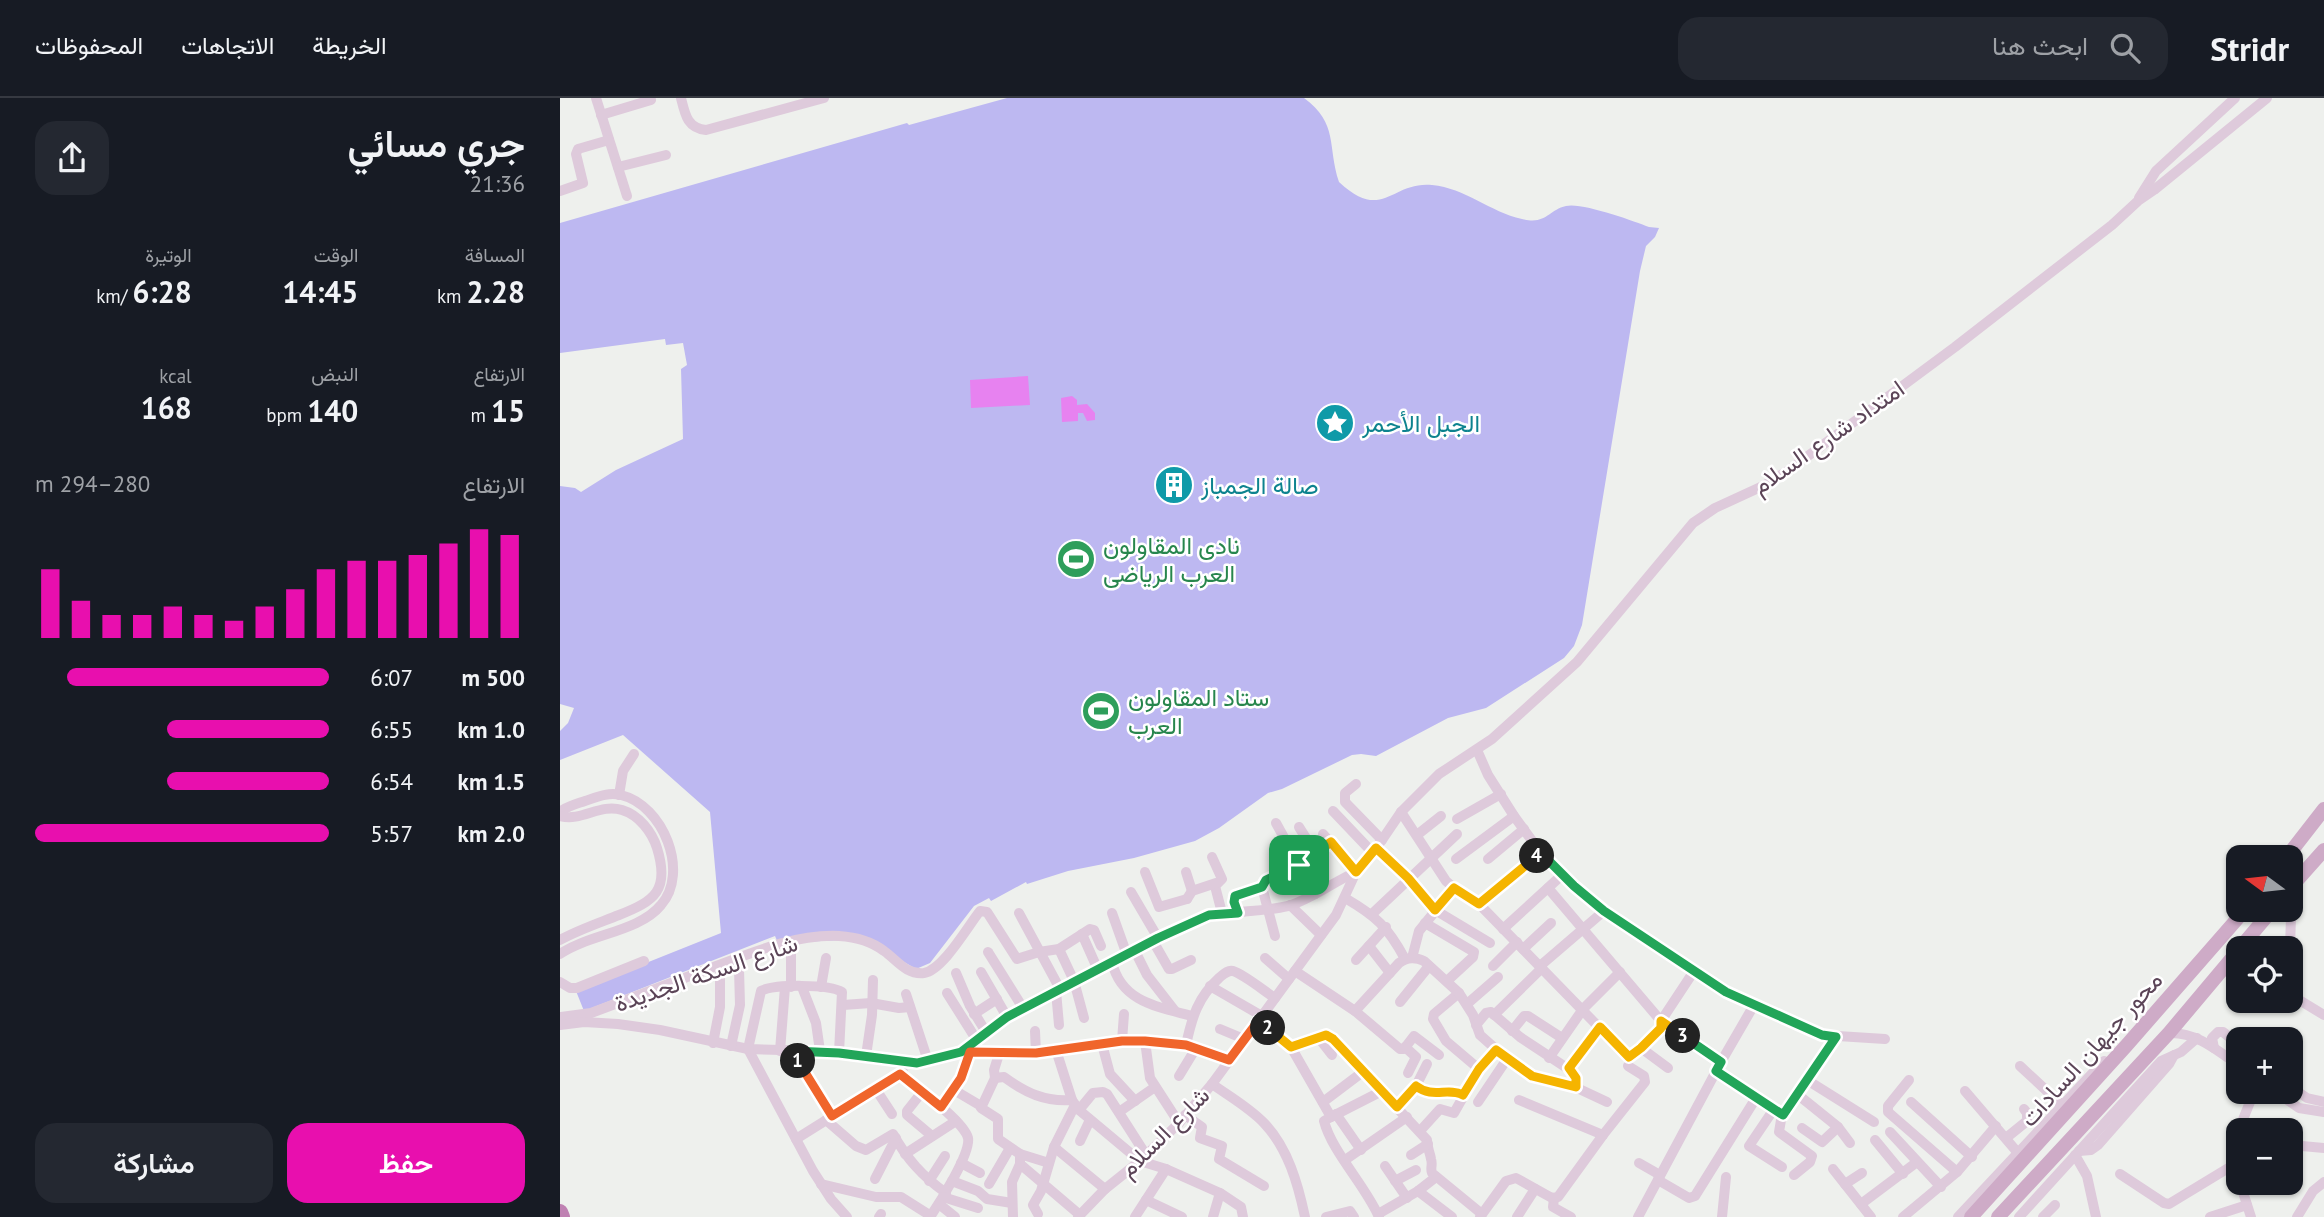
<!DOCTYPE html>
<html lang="ar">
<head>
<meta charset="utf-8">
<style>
  body { margin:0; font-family:"PT Sans",Vazirmatn,sans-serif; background:#242831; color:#f1f3f6; direction:rtl; height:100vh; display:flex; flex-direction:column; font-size:26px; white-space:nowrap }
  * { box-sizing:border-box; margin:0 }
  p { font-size:23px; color:#9ea1a6 }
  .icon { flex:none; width:38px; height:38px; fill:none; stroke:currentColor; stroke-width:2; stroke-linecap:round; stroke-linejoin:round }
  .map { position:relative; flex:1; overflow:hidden; direction:ltr }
  .side { display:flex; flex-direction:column; background:#171b24; width:560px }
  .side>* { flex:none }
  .needle { width:46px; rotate:285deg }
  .tools { position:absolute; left:1666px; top:747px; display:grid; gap:14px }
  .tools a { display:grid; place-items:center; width:77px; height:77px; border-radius:14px; background:#171b24; box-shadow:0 2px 5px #0004; font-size:35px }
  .pin { position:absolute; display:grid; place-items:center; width:60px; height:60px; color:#fff; margin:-30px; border-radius:14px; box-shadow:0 4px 10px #0006 }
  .km { position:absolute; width:35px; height:35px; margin:-18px; border-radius:50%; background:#222; color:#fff; font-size:19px; line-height:35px; text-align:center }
  .round { display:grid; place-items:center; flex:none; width:74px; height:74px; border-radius:21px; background:#242831 }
  .head { display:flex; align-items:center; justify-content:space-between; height:119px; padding:0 35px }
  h1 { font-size:38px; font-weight:600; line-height:52px }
  .figures { display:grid; grid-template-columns:repeat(3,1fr); gap:10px; height:119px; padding:7px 35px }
  .figures div { display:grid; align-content:center }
  .figures b { font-size:30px; font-weight:600 }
  .figures small { font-size:19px; font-weight:400 }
  .figures p { font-size:19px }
  .chart { height:196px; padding:14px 35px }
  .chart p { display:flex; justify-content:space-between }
  .chart svg { width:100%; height:126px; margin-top:7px; stroke:#e80fae; stroke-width:6 }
  .cta { display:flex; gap:14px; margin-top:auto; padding:14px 35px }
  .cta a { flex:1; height:80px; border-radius:21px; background:#e80fae; color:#fff; font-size:28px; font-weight:600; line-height:80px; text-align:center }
  .cta a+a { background:#242831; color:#f1f3f6 }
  ul { padding:0 35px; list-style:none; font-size:23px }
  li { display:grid; grid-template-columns:112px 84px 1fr; align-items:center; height:52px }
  li i { height:18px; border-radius:9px; background:#e80fae }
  header { display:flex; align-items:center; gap:42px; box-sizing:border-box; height:98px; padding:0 35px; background:#171b24; border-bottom:2px solid #363941 }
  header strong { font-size:33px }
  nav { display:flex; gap:38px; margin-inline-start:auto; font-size:24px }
  .search { width:490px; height:63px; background:#242831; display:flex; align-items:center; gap:18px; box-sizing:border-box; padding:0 24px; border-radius:21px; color:#9ea1a6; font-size:26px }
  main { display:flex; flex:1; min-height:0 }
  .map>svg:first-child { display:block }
</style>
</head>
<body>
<header>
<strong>Stridr</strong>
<div class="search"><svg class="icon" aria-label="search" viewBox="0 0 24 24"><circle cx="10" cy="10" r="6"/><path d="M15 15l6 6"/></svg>ابحث هنا</div>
<nav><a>الخريطة</a><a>الاتجاهات</a><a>المحفوظات</a></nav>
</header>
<main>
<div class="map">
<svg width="1764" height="1119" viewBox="0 0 1764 1119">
  <rect width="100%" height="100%" fill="#eef0ed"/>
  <path fill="#bdb8f1" d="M447,0h297c35,26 23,48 35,84 44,41 52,-1 93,3 33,3 58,27 90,34 25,6 26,-9 44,-13 15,-4 68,15 83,21l10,1 -4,9 -9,9 -6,25 -58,354 -8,21 -10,12 -78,50 -38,10 -72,38 -15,-2 -9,1 -70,34 -14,4 -49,35 -24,13 -61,17 -66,13 -41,13 -1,-2 -35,19 -2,-3 -15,8 -44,57 -14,6 -51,-30 -87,4 -3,-7 -191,75 -8,-20 145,-58 -11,-121 -87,-77 -63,25v-29l8,-8 6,-15 -14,-4v-218l15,2 6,4 35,-22 67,-31 -2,-70 6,-4 -4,-22 -17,2 -1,-6 -105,14v-130l347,-100 2,2z"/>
  <g fill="#e782f0">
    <polygon points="468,278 470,307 411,310 410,282"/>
    <polygon points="512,298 517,302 517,307 527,306 535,315 535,322 527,323 523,315 518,315 518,323 502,324 501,300"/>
  </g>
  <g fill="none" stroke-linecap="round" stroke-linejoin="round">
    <g stroke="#decadb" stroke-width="10">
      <polyline points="36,0 67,98"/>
      <path d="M121,0c4,16 6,30 25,32l118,-32"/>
      <polyline points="41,17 91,2"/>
      <polyline points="58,69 106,57"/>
      <polyline points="0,93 23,85 16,56 18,51 49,42"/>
      <polyline points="1579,100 1596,73 1675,0"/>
      <polyline points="917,652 928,677 954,718 981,755 1002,777 1044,813 1166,894 1262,937 1325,941"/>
      <polyline points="796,686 785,695 785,704 822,742"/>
      <polyline points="59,697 63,673 74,656"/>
      <polyline points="773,713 812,754"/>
      <path d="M0,714c7,-6 16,-8 25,-11 12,-4 23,-9 36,-6 42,10 69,77 40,110 -22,27 -72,29 -101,49"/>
      <polyline points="841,714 886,783 894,790 919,806 1066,957 1072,957 1101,930 1101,923 1134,873"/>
      <path d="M0,718c22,6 40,-13 62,-6 17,5 30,22 35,38 13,42 -2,53 -38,67 -20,8 -41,15 -59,25"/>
      <polyline points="897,721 941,696"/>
      <polyline points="716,725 755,796"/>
      <polyline points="739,729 756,756"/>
      <polyline points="857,737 881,718"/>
      <polyline points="815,750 848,780 875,812 930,845"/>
      <polyline points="652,759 662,781 655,788 662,815"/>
      <polyline points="896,761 954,718"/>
      <polyline points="928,761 964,731"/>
      <polyline points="585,774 599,809 627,801"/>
      <polyline points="626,774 632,793"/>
      <polyline points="988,790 1101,923 1161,964"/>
      <polyline points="571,794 598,840"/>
      <path d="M785,800c31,18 43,29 60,61"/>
      <polyline points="627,801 632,793 656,785"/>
      <polyline points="919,806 981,755"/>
      <polyline points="730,807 761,837"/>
      <polyline points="459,815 500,891"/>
      <polyline points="552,815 567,857"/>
      <polyline points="678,815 674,804 675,798 702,789"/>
      <polyline points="812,816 897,736"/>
      <polyline points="865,825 914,854 913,859 887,883"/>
      <polyline points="943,831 1002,777"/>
      <polyline points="522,836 538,872"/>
      <polyline points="715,838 702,789 703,785 739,767 771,744"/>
      <polyline points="593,843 609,871 612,871 631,862"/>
      <polyline points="809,848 830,875"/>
      <polyline points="1730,850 1732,788"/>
      <polyline points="499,851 514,883 524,920"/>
      <polyline points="963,851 991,825"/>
      <polyline points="231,853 231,889"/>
      <polyline points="575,853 587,877 615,913"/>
      <polyline points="428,854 463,910"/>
      <polyline points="705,860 729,881"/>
      <polyline points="852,860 859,833 894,790"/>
      <polyline points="796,862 826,829"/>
      <path d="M552,864c9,40 46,45 80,54"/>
      <polyline points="933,868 957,844"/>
      <polyline points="980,868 1044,813"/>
      <polyline points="735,873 795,913 840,951 844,951 854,938 879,957"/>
      <polyline points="421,874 447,919"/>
      <polyline points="396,875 410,908 426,934"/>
      <polyline points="0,884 10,890 17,890 84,863"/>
      <polyline points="650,888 702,918"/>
      <polyline points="242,889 256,925 260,953"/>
      <polyline points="261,889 266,860"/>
      <polyline points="496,893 499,927"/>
      <polyline points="387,895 416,941"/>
      <polyline points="899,895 874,916 873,921 886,943 919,971"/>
      <polyline points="346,896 368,963"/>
      <polyline points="1731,897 1764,917"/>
      <polyline points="840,904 869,868"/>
      <polyline points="907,906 938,879"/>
      <polyline points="283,907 311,905 339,910 350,909"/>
      <path d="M795,913l44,-48c9,-6 16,-6 25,-2l35,32 14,22 7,20 27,24 25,17 43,11 32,15"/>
      <polyline points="414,916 437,901"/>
      <polyline points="934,917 982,870"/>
      <path d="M1,919l30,-4c40,-15 80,-30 120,-45 40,-15 84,-34 128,-32 16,1 32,5 45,15 13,9 22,24 40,22 19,-3 44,-47 56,-62l7,1 30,47 22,-7 20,-3 31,-20 4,1 7,16"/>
      <path d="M699,922l32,27 35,-11 7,3 94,101c0,8 3,12 4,19 2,6 -1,9 1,14l50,41"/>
      <polyline points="0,927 24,924 58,926 100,932 188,951 260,953 357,965 401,954 476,955 562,943 606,944 626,947 669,962"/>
      <polyline points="916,927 926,915 931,914 960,939 1013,974 1015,989"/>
      <polyline points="660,931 684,941"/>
      <polyline points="475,933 476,955"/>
      <polyline points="952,933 964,918 968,918 1002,940"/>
      <path d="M1609,935c27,-1 48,17 69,32"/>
      <polyline points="758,939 772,957"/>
      <polyline points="562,943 564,916"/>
      <polyline points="585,943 590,980 619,1025"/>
      <polyline points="153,945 160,909 160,876"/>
      <polyline points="542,946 550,976 575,1003"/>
      <path d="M626,947c6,-28 12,-48 33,-67 5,-4 8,-8 14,-7 12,4 31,20 42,27"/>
      <polyline points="171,948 180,907 179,871"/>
      <path d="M731,949l40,70 -7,4c8,31 41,64 55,96"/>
      <polyline points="845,949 856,959 848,975"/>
      <polyline points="1081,950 1108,970"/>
      <polyline points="1654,950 1652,940 1658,934 1663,934 1678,946"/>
      <polyline points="496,952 512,1002 519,1012 580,1063 606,1071 660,1095 681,1109 683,1119"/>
      <polyline points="220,953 225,889"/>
      <polyline points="232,953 272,1018"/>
      <path d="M401,954l46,-35 189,-97c30,-10 61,-7 92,-14 24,-7 45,-24 68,-34l-33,-38"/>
      <path d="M279,955l3,-61c-13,-8 -68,-8 -81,-1l-13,58 65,122 18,28 16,18"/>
      <polyline points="306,958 312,917 313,882"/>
      <polyline points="989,960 1023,911 1060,874"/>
      <polyline points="1460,968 1502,1007"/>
      <polyline points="1009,970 1040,929"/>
      <polyline points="1156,973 1218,1014"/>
      <path d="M340,976c15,12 64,47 68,64 3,15 -28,64 -38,79"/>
      <polyline points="619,978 636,950"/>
      <polyline points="435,980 421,1010 438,1021 438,1041 460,1056 489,1065"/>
      <path d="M435,980l9,-1c22,16 41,25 68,23"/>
      <polyline points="435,980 434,972 439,956"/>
      <polyline points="1247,982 1314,1024"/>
      <polyline points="1349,982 1328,1008 1328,1014 1397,1074"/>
      <path d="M652,986c17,12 38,24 52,39 24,25 34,61 41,94"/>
      <path d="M856,988c17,13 31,1 47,9"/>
      <polyline points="1731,989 1747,1000 1764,1004"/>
      <polyline points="315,990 332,1016"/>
      <polyline points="394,992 421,1008"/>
      <polyline points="1405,993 1458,1055"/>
      <polyline points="362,994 347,1013 347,1017 372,1038"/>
      <polyline points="1716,994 1739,1010 1764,1014"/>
      <polyline points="1237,996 1278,1029 1290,1045"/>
      <polyline points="959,1002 1043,1037"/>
      <polyline points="763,1004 804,973"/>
      <polyline points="918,1004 947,961"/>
      <polyline points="1351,1004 1412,1059"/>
      <polyline points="381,1009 401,980 410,954"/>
      <polyline points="837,1009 857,986 867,966"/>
      <polyline points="1214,1011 1189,1048 1222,1069"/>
      <polyline points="519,1012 533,995 543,994 547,996 586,1057"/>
      <polyline points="559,1014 595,989"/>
      <polyline points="776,1016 801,1052"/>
      <polyline points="625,1017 642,1029 640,1040 662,1048 659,1061 704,1088"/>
      <polyline points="771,1019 822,993"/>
      <path d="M266,1022l30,26 10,4 27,-16c14,25 29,42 53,59"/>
      <polyline points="1242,1030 1262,1044 1278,1029"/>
      <polyline points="860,1033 880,1011 894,1015 919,971 936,952"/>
      <polyline points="1330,1034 1381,1089"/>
      <polyline points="1446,1040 1467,1023 1467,1015 1464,1011"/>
      <polyline points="236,1041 343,974"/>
      <polyline points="1315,1042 1343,1076"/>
      <polyline points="520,1043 530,1022"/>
      <polyline points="1731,1047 1764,1050"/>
      <polyline points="494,1049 545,1091"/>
      <polyline points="1519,1053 1531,1052 1538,1047 1609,966 1614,957"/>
      <polyline points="345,1056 396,1023"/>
      <polyline points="460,1056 460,1066 520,1117"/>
      <polyline points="851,1057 868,1046"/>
      <polyline points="1515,1057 1527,1078 1536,1119"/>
      <polyline points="785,1062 847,1019"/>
      <polyline points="401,1065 420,1075"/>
      <polyline points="1079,1065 1100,1077"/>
      <polyline points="825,1068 847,1100"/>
      <polyline points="1273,1071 1311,1119"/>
      <polyline points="1560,1076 1604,1105 1609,1106 1675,1066"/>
      <polyline points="1234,1077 1250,1064 1252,1058 1219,1034 1221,1022 1275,939"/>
      <path d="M1678,1080c-10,-33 5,-57 16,-86"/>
      <polyline points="315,1081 336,1040"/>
      <polyline points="1098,1082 1129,1100 1135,1098 1196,1000"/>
      <polyline points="369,1083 385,1058"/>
      <polyline points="392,1083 418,1093 427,1101 452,1105"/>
      <polyline points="835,1083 856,1072"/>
      <polyline points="1680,1085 1691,1119"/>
      <polyline points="261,1086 316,1099 341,1099 371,1118"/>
      <polyline points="429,1086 450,1050"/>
      <polyline points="1285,1086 1302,1075"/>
      <polyline points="858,1093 892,1119"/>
      <polyline points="383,1099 418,1110"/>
      <polyline points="994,1100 993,1109 1011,1119"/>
      <polyline points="586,1102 622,1119"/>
      <polyline points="379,1106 395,1119"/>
      <polyline points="1301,1106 1357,1064"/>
      <polyline points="478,1116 473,1107 481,1093 494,1049 515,1007"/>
      <polyline points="818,1116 858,1093 876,1079"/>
      <polyline points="319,1119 321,1116"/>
      <polyline points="453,1119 452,1084 460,1066"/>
      <polyline points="518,1119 545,1091 580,1063 619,1025 652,986 776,817 796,774 822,742 841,714 879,676 932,641 1017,564 1133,425 1155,410 1205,387 1229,372 1395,249 1552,127 1578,103 1594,92 1707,0"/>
      <polyline points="575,1119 606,1071"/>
      <polyline points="653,1119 660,1095"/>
      <polyline points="766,1119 790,1113 794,1119"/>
      <polyline points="920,1119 946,1083 956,1080 992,1100 998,1099 1043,1037 1085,984 1084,978 1068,968"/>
      <polyline points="957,1119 975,1091"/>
      <polyline points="1078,1119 1161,964 1194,907"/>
      <polyline points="1162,1119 1166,1079"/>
      <polyline points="1343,1119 1397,1074 1436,1028"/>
      <polyline points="1398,1119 1544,963"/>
      <polyline points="1459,1119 1601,963 1621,954 1637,940"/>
      <polyline points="1483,1119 1495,1107"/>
      <polyline points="1650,1119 1687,1107"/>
      <polyline points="1737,1119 1753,1093 1764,1084"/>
    </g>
    <g stroke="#ceabc7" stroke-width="14">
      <polyline points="1726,760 1764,711"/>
      <polyline points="1731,789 1764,752"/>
      <polyline points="1680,850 1712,812"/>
      <polyline points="1411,1119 1566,948 1685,812"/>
      <polyline points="1438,1119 1609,935 1678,853"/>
    </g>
    <polyline stroke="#bf81b2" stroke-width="16" points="0,1114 2,1119"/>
  </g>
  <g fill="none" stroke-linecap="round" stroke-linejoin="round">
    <defs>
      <polyline id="split-1" points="238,963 232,953 279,955 357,965 401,954 447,919 598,840 649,817 678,815 674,804 675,798 702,789 706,782 739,767"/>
      <polyline id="split-2" points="238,963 272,1018 340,976 381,1009 401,980 410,954 476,955 562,943 585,943 626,947 669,962 699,922 708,930"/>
      <path id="split-3" d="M708,930l23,19 35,-12 7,4 64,68 19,-21c17,13 31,1 47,9l16,-26 17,-19 36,26 44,11v-9l-7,-10 31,-41 29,30 12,-9 20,-20v-7l22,15"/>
      <polyline id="split-4" points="977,758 981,755 1014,788 1044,813 1166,894 1262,937 1276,939 1223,1017 1156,973 1161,964 1123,938"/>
      <polyline id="split-5" points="739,767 771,744 796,774 816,750 848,780 875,812 894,790 919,806 977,758"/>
    </defs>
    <use href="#split-1" stroke="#fff" stroke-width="14"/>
    <use href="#split-2" stroke="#fff" stroke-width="14"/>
    <use href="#split-3" stroke="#fff" stroke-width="14"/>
    <use href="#split-4" stroke="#fff" stroke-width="14"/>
    <use href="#split-5" stroke="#fff" stroke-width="14"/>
    <use href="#split-1" stroke="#22a559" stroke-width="9"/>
    <use href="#split-2" stroke="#f0652b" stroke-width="9"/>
    <use href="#split-3" stroke="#f5b400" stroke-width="9"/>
    <use href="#split-4" stroke="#22a559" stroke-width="9"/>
    <use href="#split-5" stroke="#f5b400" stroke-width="9"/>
  </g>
  <defs>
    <symbol id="sight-disc" viewBox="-11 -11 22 22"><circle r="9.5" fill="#0f9aa8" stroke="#fff"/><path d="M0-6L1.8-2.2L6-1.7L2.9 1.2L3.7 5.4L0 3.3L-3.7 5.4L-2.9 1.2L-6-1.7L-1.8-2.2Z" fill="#fff"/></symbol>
    <symbol id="building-disc" viewBox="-11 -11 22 22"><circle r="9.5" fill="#0f9aa8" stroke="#fff"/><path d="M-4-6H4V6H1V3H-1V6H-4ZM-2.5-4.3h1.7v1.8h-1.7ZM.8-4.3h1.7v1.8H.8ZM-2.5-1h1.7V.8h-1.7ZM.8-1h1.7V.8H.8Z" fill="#fff"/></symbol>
    <symbol id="stadium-disc" viewBox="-11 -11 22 22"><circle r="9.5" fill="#2e9e5b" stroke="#fff"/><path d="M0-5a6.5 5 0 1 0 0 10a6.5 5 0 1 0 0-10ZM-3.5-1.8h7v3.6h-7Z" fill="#fff"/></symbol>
  </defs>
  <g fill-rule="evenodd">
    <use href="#sight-disc" x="753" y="303" width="44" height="44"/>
    <use href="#building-disc" x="592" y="365" width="44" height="44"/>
    <use href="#stadium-disc" x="494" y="439" width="44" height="44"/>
    <use href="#stadium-disc" x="519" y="591" width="44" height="44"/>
  </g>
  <g text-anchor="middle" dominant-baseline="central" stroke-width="5" stroke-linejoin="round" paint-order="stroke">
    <g font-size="24" fill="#0d838f" stroke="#fff" text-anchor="start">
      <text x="802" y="325">الجبل الأحمر</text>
      <text x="641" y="387">صالة الجمباز</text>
    </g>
    <g font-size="24" fill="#5b4457" stroke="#fff">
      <text transform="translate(1268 339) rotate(-35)">امتداد شارع السلام</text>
      <text transform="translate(146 875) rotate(-19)">شارع السكة الجديدة</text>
      <text transform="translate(1531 951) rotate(-48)">محور جيهان السادات</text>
      <text transform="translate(604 1034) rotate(-45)">شارع السلام</text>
    </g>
    <g font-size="24" fill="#27864d" stroke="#fff" text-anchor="start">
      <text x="543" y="447">نادى المقاولون<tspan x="543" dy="28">العرب الرياضى</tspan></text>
      <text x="568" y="599">ستاد المقاولون<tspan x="568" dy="28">العرب</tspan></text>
    </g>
  </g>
</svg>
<div class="tools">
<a><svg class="needle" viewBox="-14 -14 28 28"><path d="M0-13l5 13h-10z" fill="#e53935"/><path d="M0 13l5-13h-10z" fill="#9ea1a6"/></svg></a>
<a><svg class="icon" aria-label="locate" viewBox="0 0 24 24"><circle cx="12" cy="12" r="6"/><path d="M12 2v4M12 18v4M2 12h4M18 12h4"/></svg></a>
<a>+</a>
<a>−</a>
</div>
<div class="pin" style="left:739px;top:767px;background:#1e9e55"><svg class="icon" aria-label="arrive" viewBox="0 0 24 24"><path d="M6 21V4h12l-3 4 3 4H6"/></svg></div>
<b class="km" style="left:238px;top:963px">1</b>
<b class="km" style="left:708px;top:930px">2</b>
<b class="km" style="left:1123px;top:938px">3</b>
<b class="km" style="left:977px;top:758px">4</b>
</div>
<section class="side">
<div class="head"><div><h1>جري مسائي</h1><p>21:36</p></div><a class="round"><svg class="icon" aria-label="share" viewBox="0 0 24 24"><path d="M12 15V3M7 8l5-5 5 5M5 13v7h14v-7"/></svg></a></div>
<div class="figures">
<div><p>المسافة</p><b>2.28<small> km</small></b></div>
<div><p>الوقت</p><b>14:45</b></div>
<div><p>الوتيرة</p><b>6:28<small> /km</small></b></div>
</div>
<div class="figures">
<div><p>الارتفاع</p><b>15<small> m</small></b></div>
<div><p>النبض</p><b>140<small> bpm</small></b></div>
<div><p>kcal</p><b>168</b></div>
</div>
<div class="chart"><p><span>الارتفاع</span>280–294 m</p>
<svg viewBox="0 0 160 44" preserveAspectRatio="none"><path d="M5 44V20M15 44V31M25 44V36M35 44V36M45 44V33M55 44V36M65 44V38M75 44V33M85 44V27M95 44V20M105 44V17M115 44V17M125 44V15M135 44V11M145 44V6M155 44V8"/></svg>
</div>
<ul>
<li><b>500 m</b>6:07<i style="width:89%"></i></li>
<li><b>1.0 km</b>6:55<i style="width:55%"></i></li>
<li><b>1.5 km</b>6:54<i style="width:55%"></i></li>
<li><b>2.0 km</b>5:57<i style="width:100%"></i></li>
</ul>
<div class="cta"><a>حفظ</a><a>مشاركة</a></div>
</section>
</main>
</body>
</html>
